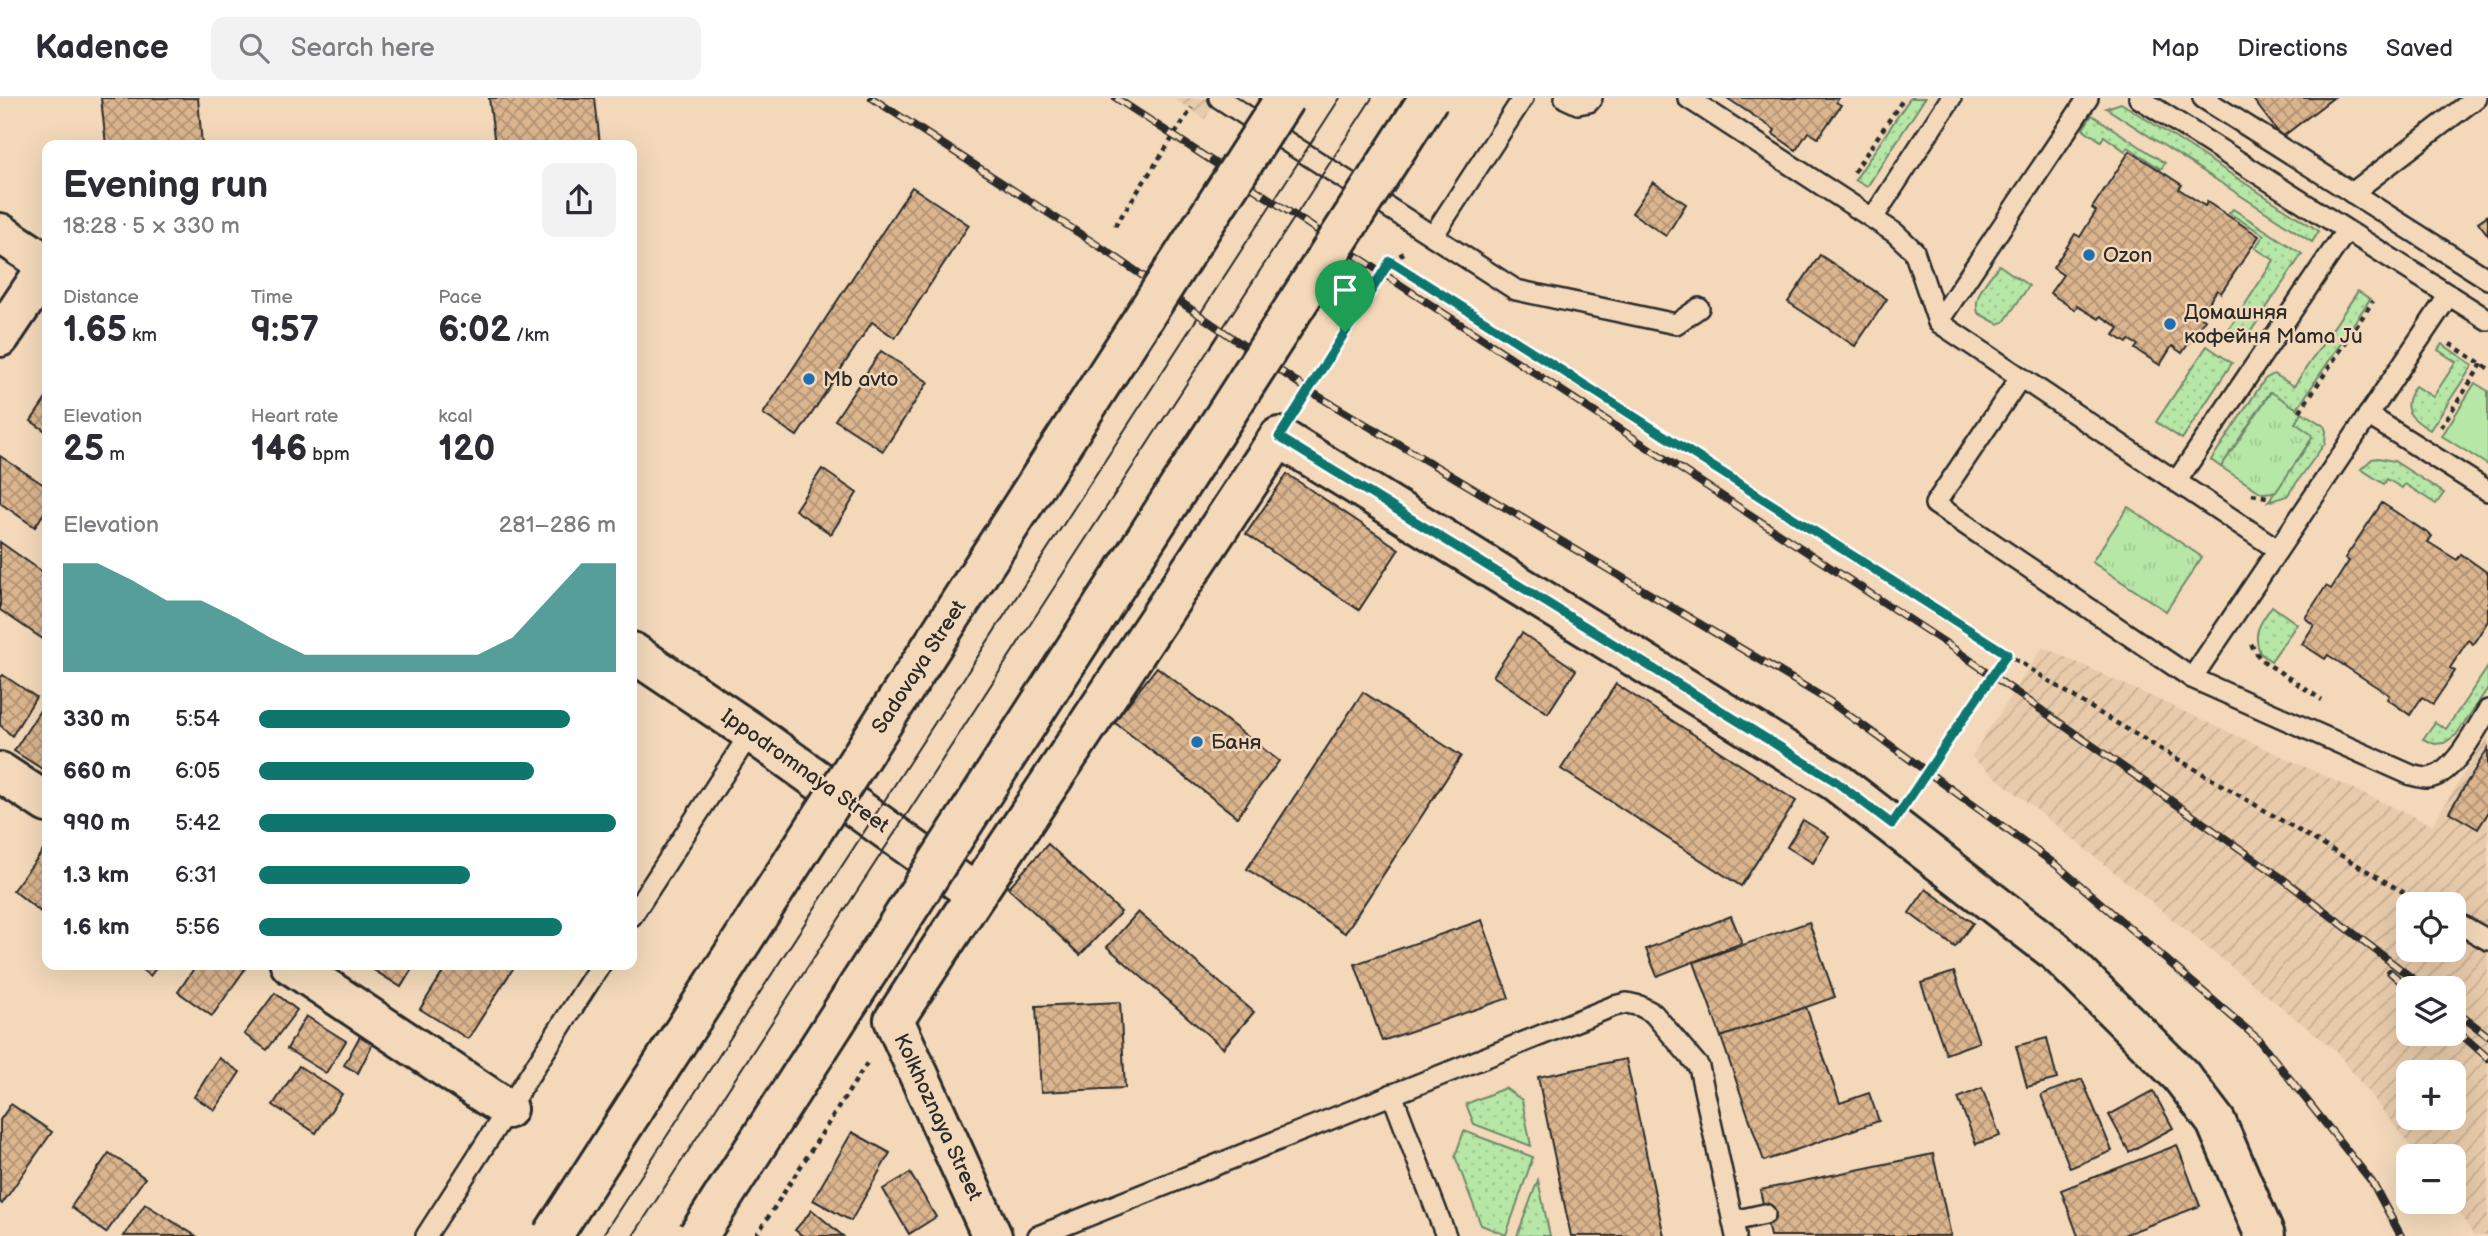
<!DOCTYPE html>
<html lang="en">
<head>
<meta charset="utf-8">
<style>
  body { margin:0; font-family:"Balsamiq Sans",sans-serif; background:#f2f2f3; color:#2b2b33; height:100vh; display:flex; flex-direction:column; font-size:26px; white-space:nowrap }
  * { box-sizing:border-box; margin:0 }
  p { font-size:23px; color:#7c7c81 }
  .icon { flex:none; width:38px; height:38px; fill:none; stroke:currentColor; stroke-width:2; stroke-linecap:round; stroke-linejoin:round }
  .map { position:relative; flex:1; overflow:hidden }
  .details { position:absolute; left:42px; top:42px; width:595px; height:830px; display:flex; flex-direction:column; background:#fff; border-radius:14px; box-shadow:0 7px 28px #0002 }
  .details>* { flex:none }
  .fabs { position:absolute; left:2396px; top:794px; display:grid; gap:14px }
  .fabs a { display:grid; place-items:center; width:70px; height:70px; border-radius:14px; background:#fff; box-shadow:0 7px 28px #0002; font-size:35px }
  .pin { position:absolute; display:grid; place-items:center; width:60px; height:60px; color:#fff; margin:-72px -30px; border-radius:50% 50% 50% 0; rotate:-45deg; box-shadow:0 0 7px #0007 }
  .pin .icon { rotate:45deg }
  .round { display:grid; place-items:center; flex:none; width:74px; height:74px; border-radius:14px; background:#f2f2f3 }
  .summary { display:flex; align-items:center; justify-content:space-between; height:119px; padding:0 21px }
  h1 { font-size:38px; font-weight:700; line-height:52px }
  .figures { display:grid; grid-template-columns:repeat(3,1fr); gap:10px; height:119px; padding:7px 21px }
  .figures div { display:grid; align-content:center }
  .figures b { font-size:35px; font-weight:700 }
  .figures small { font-size:19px; font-weight:400 }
  .figures p { font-size:19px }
  .chart { height:196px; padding:14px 21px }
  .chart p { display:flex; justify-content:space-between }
  .chart svg { width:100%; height:126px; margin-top:7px; fill:#0f766e; opacity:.7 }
  ul { padding:0 21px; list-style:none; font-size:23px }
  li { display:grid; grid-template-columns:112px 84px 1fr; align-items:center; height:52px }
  li i { height:18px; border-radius:9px; background:#0f766e }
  header { display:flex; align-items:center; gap:42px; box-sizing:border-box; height:98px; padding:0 35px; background:#fff; border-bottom:2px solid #e1e1e2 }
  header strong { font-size:33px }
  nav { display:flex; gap:38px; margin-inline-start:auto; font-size:24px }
  .search { width:490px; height:63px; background:#f2f2f3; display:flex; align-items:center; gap:18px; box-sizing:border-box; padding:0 24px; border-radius:14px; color:#7c7c81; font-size:26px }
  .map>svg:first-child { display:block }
</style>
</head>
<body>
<header>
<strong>Kadence</strong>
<div class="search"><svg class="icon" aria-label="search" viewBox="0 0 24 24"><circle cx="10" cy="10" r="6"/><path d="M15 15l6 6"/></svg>Search here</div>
<nav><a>Map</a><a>Directions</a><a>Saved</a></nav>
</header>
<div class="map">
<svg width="2488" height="1138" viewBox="0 0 2488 1138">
  <defs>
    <pattern id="industrial-furrows" width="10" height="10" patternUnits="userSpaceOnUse" patternTransform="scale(1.75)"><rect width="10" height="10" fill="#e8cbaa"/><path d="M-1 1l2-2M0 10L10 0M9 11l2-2" fill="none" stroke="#c7ae92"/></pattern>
    <pattern id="grass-dots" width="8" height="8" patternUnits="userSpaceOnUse" patternTransform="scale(1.75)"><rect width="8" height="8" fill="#b6e7a7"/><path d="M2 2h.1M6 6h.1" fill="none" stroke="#9dc690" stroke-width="1.8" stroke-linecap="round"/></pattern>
    <pattern id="park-tufts" width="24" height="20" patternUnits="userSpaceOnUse" patternTransform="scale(1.75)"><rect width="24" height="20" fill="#b6e7a7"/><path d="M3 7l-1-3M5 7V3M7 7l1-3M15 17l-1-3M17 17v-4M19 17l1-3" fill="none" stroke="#9dc690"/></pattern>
    <pattern id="building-cross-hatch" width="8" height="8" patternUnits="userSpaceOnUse" patternTransform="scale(1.75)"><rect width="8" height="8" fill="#dbb58e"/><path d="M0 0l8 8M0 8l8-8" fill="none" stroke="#b29374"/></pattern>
  </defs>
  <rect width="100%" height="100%" fill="#f3d9ba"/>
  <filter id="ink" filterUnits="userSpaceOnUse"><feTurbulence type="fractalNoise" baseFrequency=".0143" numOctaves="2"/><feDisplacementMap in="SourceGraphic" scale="14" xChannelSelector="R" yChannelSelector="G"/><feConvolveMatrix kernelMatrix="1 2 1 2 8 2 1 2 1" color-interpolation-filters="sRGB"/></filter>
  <g filter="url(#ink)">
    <g fill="url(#industrial-furrows)" fill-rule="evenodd">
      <polygon points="1173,0 1218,0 1205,21"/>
      <path d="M2043,549l389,178 56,-90v501h-14l-22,-34h2v-45h-35l-83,-106 -365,-294zM2408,807h46v45h-46zM2408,891h46v45h-46zM2408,975h46v45h-46z"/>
    </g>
    <g fill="url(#grass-dots)" stroke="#708969" stroke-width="2">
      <polygon points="1910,0 1925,0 1867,89 1855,82"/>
      <polygon points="2121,5 2319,133 2312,144 2106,10"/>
      <polygon points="2092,17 2165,65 2161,71 2128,49 2125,53 2104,38 2101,43 2083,31"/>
      <polygon points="2233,111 2302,156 2245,242 2229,231 2274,162 2255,150 2264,137 2229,115"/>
      <path d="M1999,167l30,21 -25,36 -6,2 -20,-11c-6,-18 11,-34 21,-48z"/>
      <polygon points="2358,193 2370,201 2297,311 2270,294 2221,369 2211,362 2265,281 2274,276 2294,288"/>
      <path d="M2442,246l31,21 -43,65c-20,-12 -31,-21 -15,-44l18,11 23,-35 -18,-12z"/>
      <polygon points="2207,248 2232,265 2182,341 2156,324"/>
      <polygon points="2302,314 2324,328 2326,333 2325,345 2287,398 2268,404 2310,344 2295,325"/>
      <polygon points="2378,360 2394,363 2444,395 2436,406 2405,386 2402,390 2387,381 2384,386 2361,371 2372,361"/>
      <path d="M2272,508l25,18 -26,37 -11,-8c-8,-20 0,-30 12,-47z"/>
      <polygon points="2488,569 2488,590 2456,637 2444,645 2435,646 2423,641 2435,624 2446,631"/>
      <polygon points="1505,990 1522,1002 1531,1048 1474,1026 1466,1006"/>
      <polygon points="1464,1033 1533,1059 1506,1137 1481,1127 1455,1058"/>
      <polygon points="1538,1082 1550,1138 1517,1138"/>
    </g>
    <g fill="url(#park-tufts)" stroke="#708969" stroke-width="2">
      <polygon points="2271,294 2302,314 2295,325 2311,336 2312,340 2276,394 2262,395 2221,369"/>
      <polygon points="2128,409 2202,459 2166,513 2092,464"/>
    </g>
    <polygon fill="#b6e7a7" stroke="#708969" stroke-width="2" points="2475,285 2488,293 2488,367 2442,338"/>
    <g fill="url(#building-cross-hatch)" stroke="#2b2b2b" stroke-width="2">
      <polygon points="101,0 198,0 202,47 106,47"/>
      <polygon points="489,0 595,0 600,47 495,47"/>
      <polygon points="1727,0 1839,0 1836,4 1841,7 1818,40 1808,34 1796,52 1773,36 1775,32"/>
      <polygon points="2252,0 2333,0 2282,39"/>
      <polygon points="2130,53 2182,87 2179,91 2205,108 2207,104 2259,138 2221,195 2217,192 2200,218 2205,221 2182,255 2172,248 2160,267 2135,251 2138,247 2129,242 2127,245 2114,237 2119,230 2101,218 2099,221 2077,208 2075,212 2050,195 2063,177 2053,170 2075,136 2080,139 2096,113 2092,110"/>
      <polygon points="1653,84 1686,106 1666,138 1632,115"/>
      <polygon points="912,89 969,127 895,240 872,224 797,338 763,316"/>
      <polygon points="2488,117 2488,137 2478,124"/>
      <polygon points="1820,157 1887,201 1855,248 1788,204"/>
      <polygon points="881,253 928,284 883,353 835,322"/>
      <polygon points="47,299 47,334 31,323"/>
      <polygon points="0,358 47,389 47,410 35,429 0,405"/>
      <polygon points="822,371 857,395 831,436 795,412"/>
      <polygon points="1287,376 1399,451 1359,512 1246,436"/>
      <polygon points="2382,405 2432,438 2428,444 2457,462 2461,456 2488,475 2488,523 2473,546 2468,542 2450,570 2455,573 2433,606 2422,599 2410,617 2387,601 2389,597 2328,557 2325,561 2302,546 2314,527 2305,520 2326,488 2331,491 2349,463 2345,460"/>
      <polygon points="0,444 47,477 47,535 43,541 0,512"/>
      <polygon points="1522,535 1576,572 1548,615 1493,578"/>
      <polygon points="1157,569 1279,663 1237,719 1114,624"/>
      <polygon points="3,577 36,599 12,638 0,627 0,580"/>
      <polygon points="1616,586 1796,703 1741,788 1561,671"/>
      <polygon points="1363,594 1461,658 1345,835 1247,771"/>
      <polygon points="46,603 47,604 47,674 14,653"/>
      <polygon points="2488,650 2488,715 2478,731 2449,714"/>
      <polygon points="1803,722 1829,738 1813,765 1787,749"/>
      <polygon points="1048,746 1121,814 1080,857 1008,790"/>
      <polygon points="46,749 47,808 42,815 13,792"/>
      <polygon points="1926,791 1973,825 1955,849 1909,815"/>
      <polygon points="1138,814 1254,914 1223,950 1107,849"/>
      <polygon points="1731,818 1742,845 1657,878 1646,851"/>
      <polygon points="1482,822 1509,900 1382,943 1355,866"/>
      <polygon points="1809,824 1835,899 1721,939 1694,864"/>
      <polygon points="135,866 159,866 150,878"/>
      <polygon points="197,866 238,866 245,871 212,918 178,894"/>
      <polygon points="364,866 415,866 401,889"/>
      <polygon points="448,866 516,866 468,941 420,911"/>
      <polygon points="1954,874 1979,944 1946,956 1921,885"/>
      <polygon points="275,895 297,912 267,952 244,936"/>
      <polygon points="1120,904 1125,990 1041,994 1036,908"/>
      <polygon points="1806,909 1840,1005 1869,995 1879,1023 1764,1063 1721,939"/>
      <polygon points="306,918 346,943 326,975 287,951"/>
      <polygon points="361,936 374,943 358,975 344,967"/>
      <polygon points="2047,940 2057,981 2027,989 2016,948"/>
      <polygon points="219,960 240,974 215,1012 194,999"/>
      <polygon points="1626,961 1664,1138 1571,1138 1538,979"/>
      <polygon points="299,968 342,996 316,1035 273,1007"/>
      <polygon points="2082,981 2112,1053 2070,1070 2041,997"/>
      <polygon points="1982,990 2000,1038 1976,1046 1958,1000"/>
      <polygon points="2153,993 2173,1030 2129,1054 2109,1017"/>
      <polygon points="11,1006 52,1034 2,1106 0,1104 0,1022"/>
      <polygon points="852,1034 890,1055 851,1123 813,1102"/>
      <polygon points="2177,1047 2200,1108 2121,1138 2078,1138 2061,1092"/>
      <polygon points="109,1055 145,1080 106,1135 71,1109"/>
      <polygon points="1933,1056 1951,1138 1770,1138 1760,1092"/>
      <polygon points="910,1075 936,1119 909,1136 883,1091"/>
      <polygon points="145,1106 196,1138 124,1138"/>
      <polygon points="812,1112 843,1138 803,1138 795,1132"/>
    </g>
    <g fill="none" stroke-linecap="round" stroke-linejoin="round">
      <defs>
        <g id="lane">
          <polyline points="1219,0 1516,192 1676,226 1699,210"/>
          <polyline points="1565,0 1578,6 1589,4 1592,0"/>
          <polyline points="1688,0 1895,135 1914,153 1938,224"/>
          <polyline points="2088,0 1938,224 2277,451"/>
          <polyline points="2139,0 2488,222"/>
          <polyline points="2203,0 2488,181"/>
          <polyline points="2352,95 2476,0"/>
          <polyline points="1873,120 1951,0"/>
          <polyline points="1433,138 1523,0"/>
          <path d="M2449,197l-257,383 219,97c5,1 12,3 17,3 25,-2 48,-49 60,-68"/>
          <polyline points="2020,280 1935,406 2192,580"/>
          <polyline points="2368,317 2488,393"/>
          <polyline points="2176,384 2346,133"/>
          <polyline points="632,818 751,634"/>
          <polyline points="2454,823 2488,842"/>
          <polyline points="1392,996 1446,1138"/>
          <polyline points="1733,1123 1765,1116"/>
          <polyline points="426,1138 601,866"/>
          <polyline points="1038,1138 1614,908 1627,905 1640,908 1653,915 1699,969 1736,1138"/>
        </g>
        <g id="street">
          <polyline points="0,135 47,166"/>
          <polyline points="0,239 47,169"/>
          <polyline points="632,554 751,634 976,796"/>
          <polyline points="0,674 47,705"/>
          <polyline points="290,866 507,1011"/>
          <polyline points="992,1138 894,922 976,796 1279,339 1835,683 2055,853 2181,978 2216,1024 2265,1138"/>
        </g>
      </defs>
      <use href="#lane" stroke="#2b2b2b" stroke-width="24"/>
      <use href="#street" stroke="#2b2b2b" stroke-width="44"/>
      <g stroke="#2b2b2b" stroke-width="4.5" stroke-dasharray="5 5" stroke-linecap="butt">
        <polyline points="1854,74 1904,0"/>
        <polyline points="1115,128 1192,10"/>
        <polyline points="1390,163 2098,614 2425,807"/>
        <polyline points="2450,246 2488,270"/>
        <polyline points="1300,306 1390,163 1406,154"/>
        <polyline points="2300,313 2373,203"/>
        <polyline points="2441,329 2482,266"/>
        <polyline points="2252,396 2272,400"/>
        <polyline points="2251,546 2260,561 2322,602"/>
        <polyline points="1914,695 2007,556"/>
        <polyline points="756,1138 869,962"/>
      </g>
      <use href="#lane" stroke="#f3d9ba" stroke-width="19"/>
      <use href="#street" stroke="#f3d9ba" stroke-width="38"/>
      <g stroke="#2b2b2b" stroke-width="2">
        <polyline points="602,1138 1340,0"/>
        <polyline points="633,1138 1372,0"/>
      </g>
      <defs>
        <g id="rail">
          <polyline points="872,0 1114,158 1308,292 1829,603 2059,769 2258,941 2372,1084 2401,1138"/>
          <polyline points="1116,0 1947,546 2279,778 2426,891"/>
          <polyline points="2390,874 2409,891"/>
          <polyline points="2454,912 2488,938"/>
          <polyline points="2454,930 2488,960"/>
        </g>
      </defs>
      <use href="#rail" stroke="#2b2b2b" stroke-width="8"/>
      <use href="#rail" stroke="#f3d9ba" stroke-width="5" stroke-dasharray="16" stroke-linecap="butt"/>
      <defs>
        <g id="secondary-bridge">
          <polyline points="552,1138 1285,0"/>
          <polyline points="698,1138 1429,0"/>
        </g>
      </defs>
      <use href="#secondary-bridge" stroke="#2b2b2b" stroke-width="44" stroke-linecap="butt"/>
      <use href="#secondary-bridge" stroke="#f3d9ba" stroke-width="38"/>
    </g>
  </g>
  <g fill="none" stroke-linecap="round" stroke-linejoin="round" filter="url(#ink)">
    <defs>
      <polygon id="route" points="1390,163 2007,556 1892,726 1835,683 1279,339"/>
    </defs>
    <use href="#route" stroke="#fff" stroke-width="14"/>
    <use href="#route" stroke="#0f766e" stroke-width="9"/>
  </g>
  <g fill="#1f6fb2" stroke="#f3d9ba" stroke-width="2.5">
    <circle cx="2089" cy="157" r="7"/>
    <circle cx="2170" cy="226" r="7"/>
    <circle cx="809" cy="281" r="7"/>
    <circle cx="1197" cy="644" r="7"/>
  </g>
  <g text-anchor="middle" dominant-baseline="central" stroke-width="5" stroke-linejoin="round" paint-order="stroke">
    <g font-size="21" fill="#2b2b2b" stroke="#f3d9ba" text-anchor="start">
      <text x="2103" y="157">Ozon</text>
      <text x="2184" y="214">Домашняя<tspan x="2184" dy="24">кофейня Mama Ju</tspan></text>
      <text x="823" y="281">Mb avto</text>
      <text x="1211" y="644">Баня</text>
    </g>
    <g font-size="21" fill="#2b2b2b" stroke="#f3d9ba">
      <text transform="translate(919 569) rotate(-57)">Sadovaya Street</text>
      <text transform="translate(805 673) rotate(35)">Ippodromnaya Street</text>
      <text transform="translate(938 1019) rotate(65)">Kolkhoznaya Street</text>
    </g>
  </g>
</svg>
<div class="fabs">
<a><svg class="icon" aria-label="locate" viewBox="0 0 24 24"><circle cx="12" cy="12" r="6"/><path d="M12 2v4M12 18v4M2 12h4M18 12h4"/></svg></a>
<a><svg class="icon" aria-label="layers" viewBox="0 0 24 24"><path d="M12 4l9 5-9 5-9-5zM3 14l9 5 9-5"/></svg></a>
<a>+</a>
<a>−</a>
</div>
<div class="pin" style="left:1345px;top:234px;background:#1e9e55"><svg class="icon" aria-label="arrive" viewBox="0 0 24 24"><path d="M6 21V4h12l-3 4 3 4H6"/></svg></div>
<section class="details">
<div class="summary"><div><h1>Evening run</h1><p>18:28 · 5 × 330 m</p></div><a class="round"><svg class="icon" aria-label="share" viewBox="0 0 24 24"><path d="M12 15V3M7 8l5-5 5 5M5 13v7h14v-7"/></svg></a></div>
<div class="figures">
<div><p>Distance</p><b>1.65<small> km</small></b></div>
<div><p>Time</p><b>9:57</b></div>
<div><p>Pace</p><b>6:02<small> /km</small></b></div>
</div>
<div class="figures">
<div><p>Elevation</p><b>25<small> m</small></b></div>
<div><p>Heart rate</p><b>146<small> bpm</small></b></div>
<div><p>kcal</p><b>120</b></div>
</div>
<div class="chart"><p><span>Elevation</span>281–286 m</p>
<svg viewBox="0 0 160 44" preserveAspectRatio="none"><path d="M0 44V6L10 6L20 12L30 19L40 19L50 25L60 32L70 38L80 38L90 38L100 38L110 38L120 38L130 32L140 19L150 6L160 6V44z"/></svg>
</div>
<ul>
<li><b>330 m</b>5:54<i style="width:87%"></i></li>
<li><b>660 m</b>6:05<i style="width:77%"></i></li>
<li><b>990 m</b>5:42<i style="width:100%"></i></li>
<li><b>1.3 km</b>6:31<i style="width:59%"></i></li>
<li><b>1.6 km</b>5:56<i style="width:85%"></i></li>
</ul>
</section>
</div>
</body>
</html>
